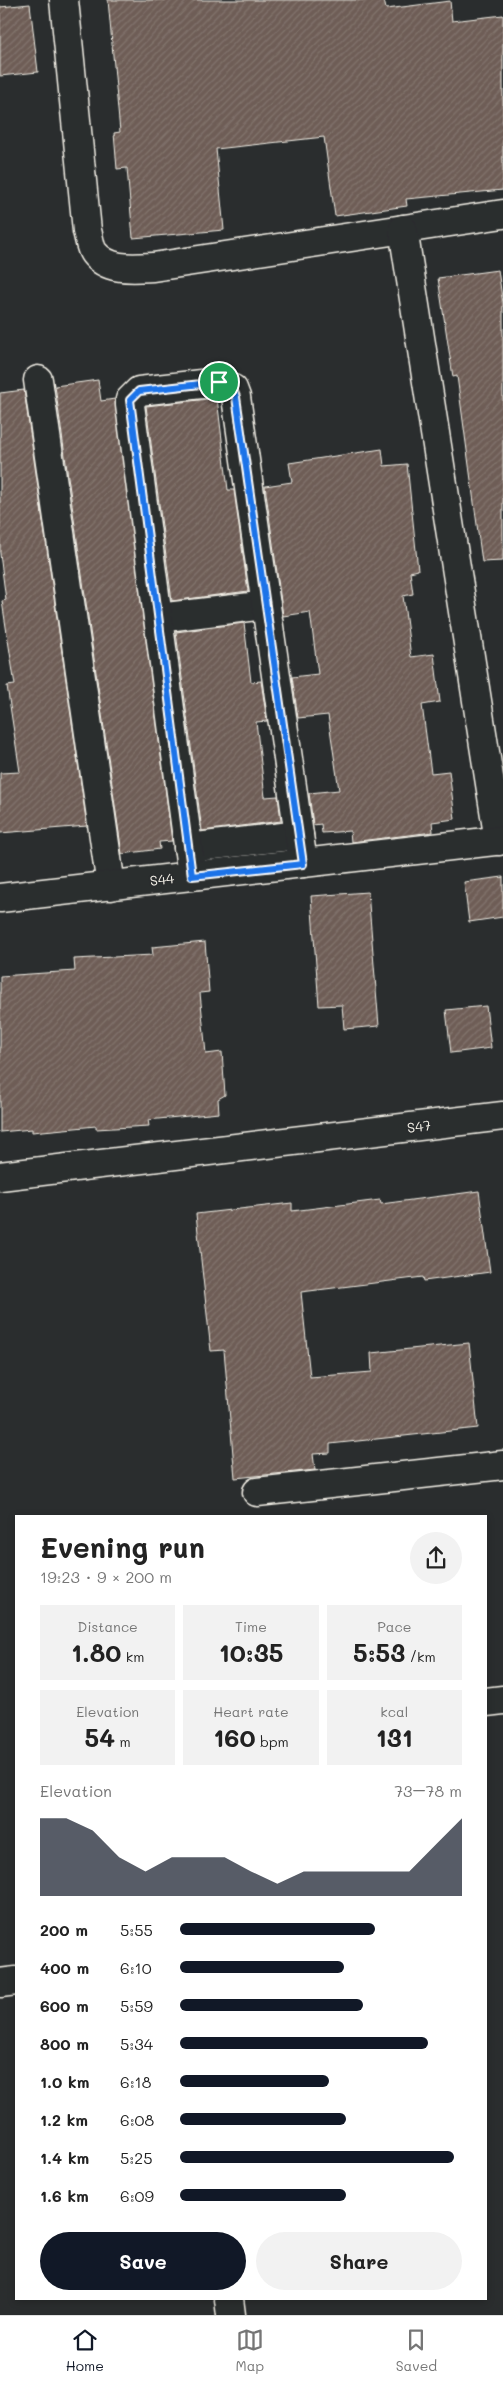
<!DOCTYPE html>
<html lang="en">
<head>
<meta charset="utf-8">
<style>
  body { margin:0; font-family:Mali,sans-serif; background:#f2f2f2; color:#222; height:100vh; display:flex; flex-direction:column; font-size:19px; white-space:nowrap }
  * { box-sizing:border-box; margin:0 }
  p { font-size:16px; color:#767676 }
  .icon { flex:none; width:28px; height:28px; fill:none; stroke:currentColor; stroke-width:2; stroke-linecap:round; stroke-linejoin:round }
  .map { position:relative; flex:1; overflow:hidden }
  .sheet { position:absolute; left:15px; top:1515px; width:472px; height:785px; display:flex; flex-direction:column; background:#fff; border-radius:0px; box-shadow:0 2px 8px #0003 }
  .sheet>* { flex:none }
  .pin { position:absolute; display:grid; place-items:center; width:42px; height:42px; color:#fff; margin:-21px; border:2px solid #fff; border-radius:50%; box-shadow:0 1px 5px #0007 }
  .round { display:grid; place-items:center; flex:none; width:52px; height:52px; border-radius:26px; background:#f2f2f2 }
  .head { display:flex; align-items:center; justify-content:space-between; height:85px; padding:0 25px }
  h1 { font-size:28px; font-weight:700; line-height:38px }
  .stats { display:grid; grid-template-columns:repeat(3,1fr); gap:8px; height:85px; padding:5px 25px }
  .stats div { display:grid; align-content:center; border-radius:0px; background:#f2f2f2; text-align:center }
  .stats b { font-size:25px; font-weight:700 }
  .stats small { font-size:14px; font-weight:400 }
  .stats p { font-size:14px }
  .chart { height:140px; padding:10px 25px }
  .chart p { display:flex; justify-content:space-between }
  .chart svg { width:100%; height:90px; margin-top:5px; fill:#111827; opacity:.7 }
  .primary-button { display:flex; gap:10px; margin-top:auto; padding:10px 25px }
  .primary-button a { flex:1; height:58px; border-radius:30px; background:#111827; color:#fff; font-size:20px; font-weight:700; line-height:58px; text-align:center }
  .primary-button a+a { background:#f2f2f2; color:#222 }
  ul { padding:0 25px; list-style:none; font-size:16px }
  li { display:grid; grid-template-columns:80px 60px 1fr; align-items:center; height:38px }
  li i { height:12px; border-radius:6px; background:#111827 }
  .tab-bar { display:flex; justify-content:space-around; align-items:center; height:70px; border-top:1px solid #e0e0e0; background:#fff; font-size:14px; color:#767676 }
  .tab-bar a { display:grid; justify-items:center; gap:2px }
  .tab-bar .selected { color:#111827 }
  .map>svg:first-child { display:block }
</style>
</head>
<body>
<div class="map">
<svg width="503" height="2315" viewBox="0 0 503 2315">
  <defs>
    <pattern id="building-hatch" width="6" height="6" patternUnits="userSpaceOnUse" patternTransform="scale(1.25)"><rect width="6" height="6" fill="#6e5d56"/><path d="M-1 1l2-2M0 6l6-6M5 7l2-2" fill="none" stroke="#83756e"/></pattern>
  </defs>
  <rect width="100%" height="100%" fill="#2a2d2e"/>
  <filter id="ink" filterUnits="userSpaceOnUse"><feTurbulence type="fractalNoise" baseFrequency=".02" numOctaves="2"/><feDisplacementMap in="SourceGraphic" scale="10" xChannelSelector="R" yChannelSelector="G"/><feConvolveMatrix kernelMatrix="1 2 1 2 8 2 1 2 1" color-interpolation-filters="sRGB"/></filter>
  <g filter="url(#ink)">
    <g fill="url(#building-hatch)" stroke="#f4f1e8">
      <polygon points="108,0 384,0 386,9 450,1 452,21 503,15 503,190 406,199 407,206 335,216 324,137 216,149 224,230 133,238 127,168 117,169 114,133 120,132"/>
      <polygon points="30,4 38,72 0,76 0,7"/>
      <polygon points="498,270 503,304 503,561 482,562 457,376 453,377 438,278"/>
      <polygon points="98,380 101,401 115,399 172,841 159,842 160,849 122,854 55,386"/>
      <polygon points="24,390 87,826 0,833 0,773 20,772 7,686 15,685 2,601 6,600 0,554 0,393"/>
      <polygon points="217,398 228,490 234,490 248,591 172,601 146,406"/>
      <polygon points="382,449 384,466 407,464 418,570 410,572 413,594 403,596 411,657 434,654 440,702 422,705 431,773 449,771 455,819 432,822 433,832 351,842 350,831 322,833 321,824 313,825 309,793 339,790 328,715 298,718 292,677 318,674 310,612 283,616 265,486 292,482 289,463"/>
      <polygon points="244,623 251,682 261,681 267,721 256,722 265,797 278,796 281,821 202,831 176,632"/>
      <polygon points="503,877 503,917 469,922 464,882"/>
      <polygon points="368,892 379,1026 344,1029 342,1005 319,1006 311,896"/>
      <polygon points="205,942 209,992 200,993 206,1054 222,1052 225,1095 218,1099 219,1113 148,1120 149,1126 96,1129 96,1126 32,1132 32,1129 0,1132 0,976 75,971 74,959 153,955 152,947"/>
      <polygon points="486,1006 491,1048 451,1053 446,1010"/>
      <polygon points="479,1191 490,1272 424,1281 423,1277 301,1292 310,1377 372,1372 371,1353 469,1343 478,1428 330,1444 330,1453 313,1454 315,1470 235,1478 224,1350 211,1351 196,1214 292,1203 292,1211 380,1200 381,1204"/>
    </g>
    <g fill="none" stroke-linecap="round" stroke-linejoin="round">
      <defs>
        <g id="minor">
          <path d="M64,0l23,231c2,6 3,17 7,22 14,18 39,15 59,14l350,-53"/>
          <polyline points="403,229 499,841"/>
          <polyline points="38,380 111,886"/>
          <polyline points="158,618 266,605"/>
          <polyline points="188,848 299,835"/>
          <polyline points="192,876 130,405 130,400 139,391 219,382 233,389 236,397 303,863"/>
          <polyline points="0,898 503,840"/>
          <polyline points="0,1176 503,1116"/>
          <polyline points="257,1492 503,1465"/>
          <polyline points="486,1702 503,1700"/>
          <polyline points="0,1983 16,1981"/>
          <polyline points="229,2299 231,2315"/>
        </g>
      </defs>
      <use href="#minor" stroke="#f4f1e8" stroke-width="31"/>
      <use href="#minor" stroke="#2a2d2e" stroke-width="28"/>
    </g>
  </g>
  <g fill="none" stroke-linecap="round" stroke-linejoin="round" filter="url(#ink)">
    <defs>
      <polygon id="route" points="219,382 233,389 236,397 303,864 192,876 130,400 139,391"/>
    </defs>
    <use href="#route" stroke="#fff" stroke-width="10"/>
    <use href="#route" stroke="#1a73e8" stroke-width="6"/>
  </g>
  <g text-anchor="middle" dominant-baseline="central" stroke-width="4" stroke-linejoin="round" paint-order="stroke">
    <g font-size="14" fill="#f4f1e8" stroke="#2a2d2e">
      <text transform="translate(162 879) rotate(-7)">S44</text>
      <text transform="translate(419 1126) rotate(-7)">S47</text>
    </g>
  </g>
</svg>
<div class="pin" style="left:219px;top:382px;background:#1e9e55"><svg class="icon" aria-label="arrive" viewBox="0 0 24 24"><path d="M6 21V4h12l-3 4 3 4H6"/></svg></div>
<section class="sheet">
<div class="head"><div><h1>Evening run</h1><p>19:23 · 9 × 200 m</p></div><a class="round"><svg class="icon" aria-label="share" viewBox="0 0 24 24"><path d="M12 15V3M7 8l5-5 5 5M5 13v7h14v-7"/></svg></a></div>
<div class="stats">
<div><p>Distance</p><b>1.80<small> km</small></b></div>
<div><p>Time</p><b>10:35</b></div>
<div><p>Pace</p><b>5:53<small> /km</small></b></div>
</div>
<div class="stats">
<div><p>Elevation</p><b>54<small> m</small></b></div>
<div><p>Heart rate</p><b>160<small> bpm</small></b></div>
<div><p>kcal</p><b>131</b></div>
</div>
<div class="chart"><p><span>Elevation</span>73–78 m</p>
<svg viewBox="0 0 160 44" preserveAspectRatio="none"><path d="M0 44V6L10 6L20 12L30 25L40 32L50 25L60 25L70 25L80 32L90 38L100 32L110 32L120 32L130 32L140 32L150 19L160 6V44z"/></svg>
</div>
<ul>
<li><b>200 m</b>5:55<i style="width:69%"></i></li>
<li><b>400 m</b>6:10<i style="width:58%"></i></li>
<li><b>600 m</b>5:59<i style="width:65%"></i></li>
<li><b>800 m</b>5:34<i style="width:88%"></i></li>
<li><b>1.0 km</b>6:18<i style="width:53%"></i></li>
<li><b>1.2 km</b>6:08<i style="width:59%"></i></li>
<li><b>1.4 km</b>5:25<i style="width:97%"></i></li>
<li><b>1.6 km</b>6:09<i style="width:59%"></i></li>
</ul>
<div class="primary-button"><a>Save</a><a>Share</a></div>
</section>
</div>
<nav class="tab-bar">
<a class="selected"><svg class="icon" aria-label="home" viewBox="0 0 24 24"><path d="M3 11l9-7 9 7M6 9v11h12V9"/></svg>Home</a>
<a><svg class="icon" aria-label="map" viewBox="0 0 24 24"><path d="M3 6l6-2 6 2 6-2v14l-6 2-6-2-6 2zM9 4v14M15 6v14"/></svg>Map</a>
<a><svg class="icon" aria-label="saved" viewBox="0 0 24 24"><path d="M7 4h10v16l-5-4-5 4z"/></svg>Saved</a>
</nav>
</body>
</html>
